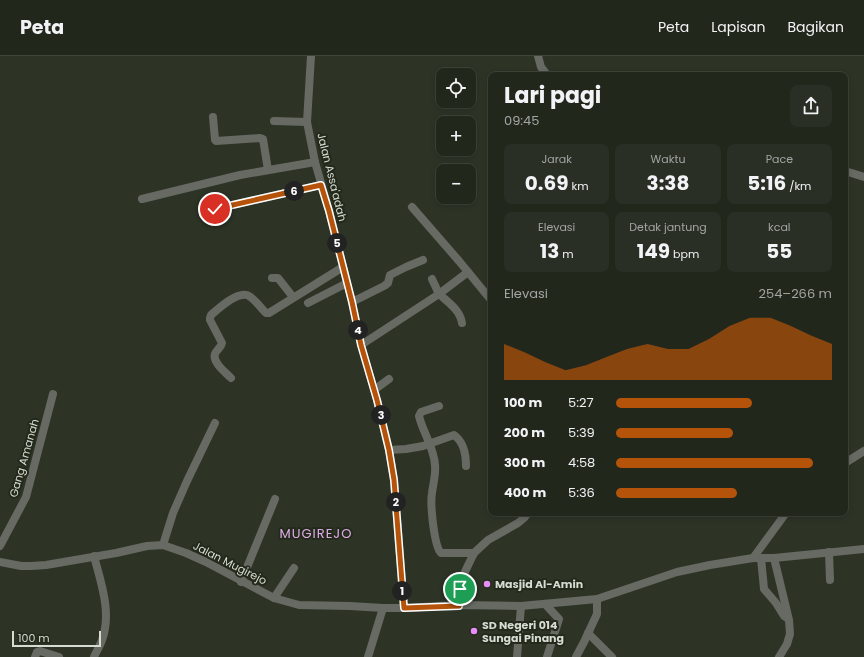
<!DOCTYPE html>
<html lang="id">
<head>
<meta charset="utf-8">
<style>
  body { margin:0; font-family:Poppins,sans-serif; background:#2a2f25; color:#f1f3f6; height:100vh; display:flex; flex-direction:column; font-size:15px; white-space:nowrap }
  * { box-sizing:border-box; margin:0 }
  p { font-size:13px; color:#a2a5a3 }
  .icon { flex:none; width:22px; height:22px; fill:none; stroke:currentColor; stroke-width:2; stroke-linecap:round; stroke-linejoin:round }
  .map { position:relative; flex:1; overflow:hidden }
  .drawer { position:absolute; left:488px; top:16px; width:360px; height:444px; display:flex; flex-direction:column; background:#22271c; border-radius:8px; box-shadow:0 2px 6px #0003,0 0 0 1px #3f443b }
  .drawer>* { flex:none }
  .fabs { position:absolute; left:436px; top:12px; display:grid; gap:8px }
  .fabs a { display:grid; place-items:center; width:40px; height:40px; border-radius:8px; background:#22271c; box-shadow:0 2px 6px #0003,0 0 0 1px #3f443b; font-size:20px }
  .scale { position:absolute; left:12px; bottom:10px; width:89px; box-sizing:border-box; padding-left:4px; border:2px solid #d7dcd2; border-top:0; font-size:11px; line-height:14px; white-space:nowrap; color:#d7dcd2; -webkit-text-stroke:3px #232a1c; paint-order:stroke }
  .pin { position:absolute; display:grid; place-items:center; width:34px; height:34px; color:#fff; margin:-17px; border:2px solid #fff; border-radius:50%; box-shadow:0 1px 4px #0007 }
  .km { position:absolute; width:20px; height:20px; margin:-10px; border-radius:50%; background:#222; color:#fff; font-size:11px; line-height:20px; text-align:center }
  .round { display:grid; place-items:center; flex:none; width:42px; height:42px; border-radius:8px; background:#2a2f25 }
  .overview { display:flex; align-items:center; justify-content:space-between; height:68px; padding:0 16px }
  h1 { font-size:22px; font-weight:700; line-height:30px }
  .metrics { display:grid; grid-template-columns:repeat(3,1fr); gap:6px; height:68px; padding:4px 16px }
  .metrics div { display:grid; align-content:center; border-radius:8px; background:#2a2f25; text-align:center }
  .metrics b { font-size:20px; font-weight:700 }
  .metrics small { font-size:11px; font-weight:400 }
  .metrics p { font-size:11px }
  .chart { height:112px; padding:8px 16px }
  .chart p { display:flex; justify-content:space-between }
  .chart svg { width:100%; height:72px; margin-top:4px; fill:#b45309; opacity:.7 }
  ul { padding:0 16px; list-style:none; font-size:13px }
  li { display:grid; grid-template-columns:64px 48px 1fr; align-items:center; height:30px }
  li i { height:10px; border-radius:5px; background:#b45309 }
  header { display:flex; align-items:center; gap:24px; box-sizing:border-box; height:56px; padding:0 20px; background:#22271c; border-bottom:1px solid #3f443b }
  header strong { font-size:19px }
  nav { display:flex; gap:22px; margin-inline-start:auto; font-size:14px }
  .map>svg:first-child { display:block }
</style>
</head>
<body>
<header>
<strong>Peta</strong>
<nav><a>Peta</a><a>Lapisan</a><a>Bagikan</a></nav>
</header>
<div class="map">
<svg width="864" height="601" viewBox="0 0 864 601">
  <rect width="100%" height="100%" fill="#2d3426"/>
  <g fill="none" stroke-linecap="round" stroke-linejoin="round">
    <g stroke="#666a63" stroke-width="8">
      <polyline points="311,0 307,66 315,106 329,155 352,246 361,289 377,344 389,394 394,424 404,552"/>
      <polyline points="538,0 541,11 547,19"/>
      <polyline points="213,61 215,84 216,85 260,82 263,83 268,114"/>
      <polyline points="274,65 307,66"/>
      <polyline points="845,115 864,121"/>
      <polyline points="142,143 240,119 315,106"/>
      <polyline points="412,151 459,205 491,244"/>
      <polyline points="215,153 321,129"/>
      <polyline points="272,222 278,222 293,241"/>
      <polyline points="352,246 384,230 388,227 390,219 406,211 423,204"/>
      <polyline points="308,247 347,227"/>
      <path d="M462,267c-2,-13 -14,-21 -23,-29l29,-22"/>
      <polyline points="361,289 439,238 432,223"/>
      <path d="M231,322c-5,-5 -19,-16 -16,-24 1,-4 6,-6 7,-11l-12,-23v-2l1,-3c7,-6 25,-23 36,-20 6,2 14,13 19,18h3l74,-46"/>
      <polyline points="374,334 389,323"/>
      <path d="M439,350l-18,6 -2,4c4,17 15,31 16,49 1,10 -2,19 -3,28 -2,11 2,53 9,60h33"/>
      <path d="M389,394l17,-1 17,-3 31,-11c10,7 12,20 12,31"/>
      <polyline points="845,407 864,395"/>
      <polyline points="163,489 173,457 187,425 215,367"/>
      <polyline points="0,490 26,441 53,338"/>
      <polyline points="829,496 830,524"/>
      <polyline points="753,502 786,457"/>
      <polyline points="761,502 764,533 776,547 784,560 787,562"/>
      <polyline points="774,502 789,564 790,578 787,588 779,601"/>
      <polyline points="0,506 21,510 31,510 46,509 116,497 147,490 163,489 186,497 206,506 274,542 299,549 350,550 383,552 404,552 459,549 521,550 597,543 677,516 710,509 753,502 774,502 864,493"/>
      <polyline points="241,526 275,443"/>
      <polyline points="274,542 294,512"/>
      <polyline points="545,548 559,563 547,601"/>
      <polyline points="459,549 461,524 474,497 488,484 518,467 524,462 528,457"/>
      <polyline points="588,577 612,601"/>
      <polyline points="35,601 37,596 40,595 59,601"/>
      <path d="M94,601c2,-5 6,-11 8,-17 10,-27 -1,-57 -8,-84"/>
      <polyline points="368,601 383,552"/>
      <polyline points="517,601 521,550"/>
      <polyline points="576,601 584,586 597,558 597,543"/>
    </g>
  </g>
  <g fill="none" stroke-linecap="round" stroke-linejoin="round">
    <defs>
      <polyline id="route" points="215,153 321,129 329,155 352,246 361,289 377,344 389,394 394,424 404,552 459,550 460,533"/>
    </defs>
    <use href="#route" stroke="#fff" stroke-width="8"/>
    <use href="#route" stroke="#b45309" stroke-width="5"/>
  </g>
  <g fill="#ea8dfc" stroke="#232a1c" stroke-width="1.5">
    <circle cx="487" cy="528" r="4"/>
    <circle cx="474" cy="575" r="4"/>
  </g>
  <g text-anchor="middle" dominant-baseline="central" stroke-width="4" stroke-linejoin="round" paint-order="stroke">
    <g font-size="11" fill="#d7dcd2" stroke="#232a1c">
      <text transform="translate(332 121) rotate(76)">Jalan Assa'adah</text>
      <text transform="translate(24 402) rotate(-74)">Gang Amanah</text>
      <text transform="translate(230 507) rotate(27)">Jalan Mugirejo</text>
    </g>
    <g font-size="11" font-weight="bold" fill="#d7dcd2" stroke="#232a1c" text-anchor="start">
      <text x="495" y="528">Masjid Al-Amin</text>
      <text x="482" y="569">SD Negeri 014<tspan x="482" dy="13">Sungai Pinang</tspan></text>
    </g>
    <g font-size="13" letter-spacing="1" fill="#dface8" stroke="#232a1c">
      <text x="316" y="477">MUGIREJO</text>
    </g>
  </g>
</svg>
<div class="fabs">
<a><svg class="icon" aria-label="locate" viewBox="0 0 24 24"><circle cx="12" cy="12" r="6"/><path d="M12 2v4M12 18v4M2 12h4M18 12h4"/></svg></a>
<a>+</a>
<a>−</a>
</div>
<div class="scale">100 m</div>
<div class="pin" style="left:460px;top:533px;background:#1e9e55"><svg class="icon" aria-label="arrive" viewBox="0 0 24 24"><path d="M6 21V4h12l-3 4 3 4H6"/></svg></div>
<div class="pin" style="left:215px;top:153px;background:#d93025"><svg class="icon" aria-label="check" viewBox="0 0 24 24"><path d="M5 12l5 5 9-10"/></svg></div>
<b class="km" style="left:402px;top:535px">1</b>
<b class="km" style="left:396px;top:446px">2</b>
<b class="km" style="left:381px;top:359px">3</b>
<b class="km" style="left:358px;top:274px">4</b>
<b class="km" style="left:337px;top:187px">5</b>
<b class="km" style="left:294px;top:135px">6</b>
<section class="drawer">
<div class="overview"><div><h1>Lari pagi</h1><p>09:45</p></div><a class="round"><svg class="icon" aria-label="share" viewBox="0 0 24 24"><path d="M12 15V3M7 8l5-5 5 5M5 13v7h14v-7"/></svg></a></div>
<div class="metrics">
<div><p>Jarak</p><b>0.69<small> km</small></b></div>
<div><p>Waktu</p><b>3:38</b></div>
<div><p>Pace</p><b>5:16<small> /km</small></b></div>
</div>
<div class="metrics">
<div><p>Elevasi</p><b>13<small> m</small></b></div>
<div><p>Detak jantung</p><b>149<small> bpm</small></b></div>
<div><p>kcal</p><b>55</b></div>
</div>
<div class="chart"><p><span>Elevasi</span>254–266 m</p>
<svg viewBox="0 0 160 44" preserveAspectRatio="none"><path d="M0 44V22L10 27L20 33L30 38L40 35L50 30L60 25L70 22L80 25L90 25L100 19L110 11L120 6L130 6L140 11L150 17L160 22V44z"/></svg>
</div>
<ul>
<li><b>100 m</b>5:27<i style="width:63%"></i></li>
<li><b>200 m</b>5:39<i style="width:54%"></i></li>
<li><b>300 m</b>4:58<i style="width:91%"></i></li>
<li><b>400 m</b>5:36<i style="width:56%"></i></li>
</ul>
</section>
</div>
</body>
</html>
